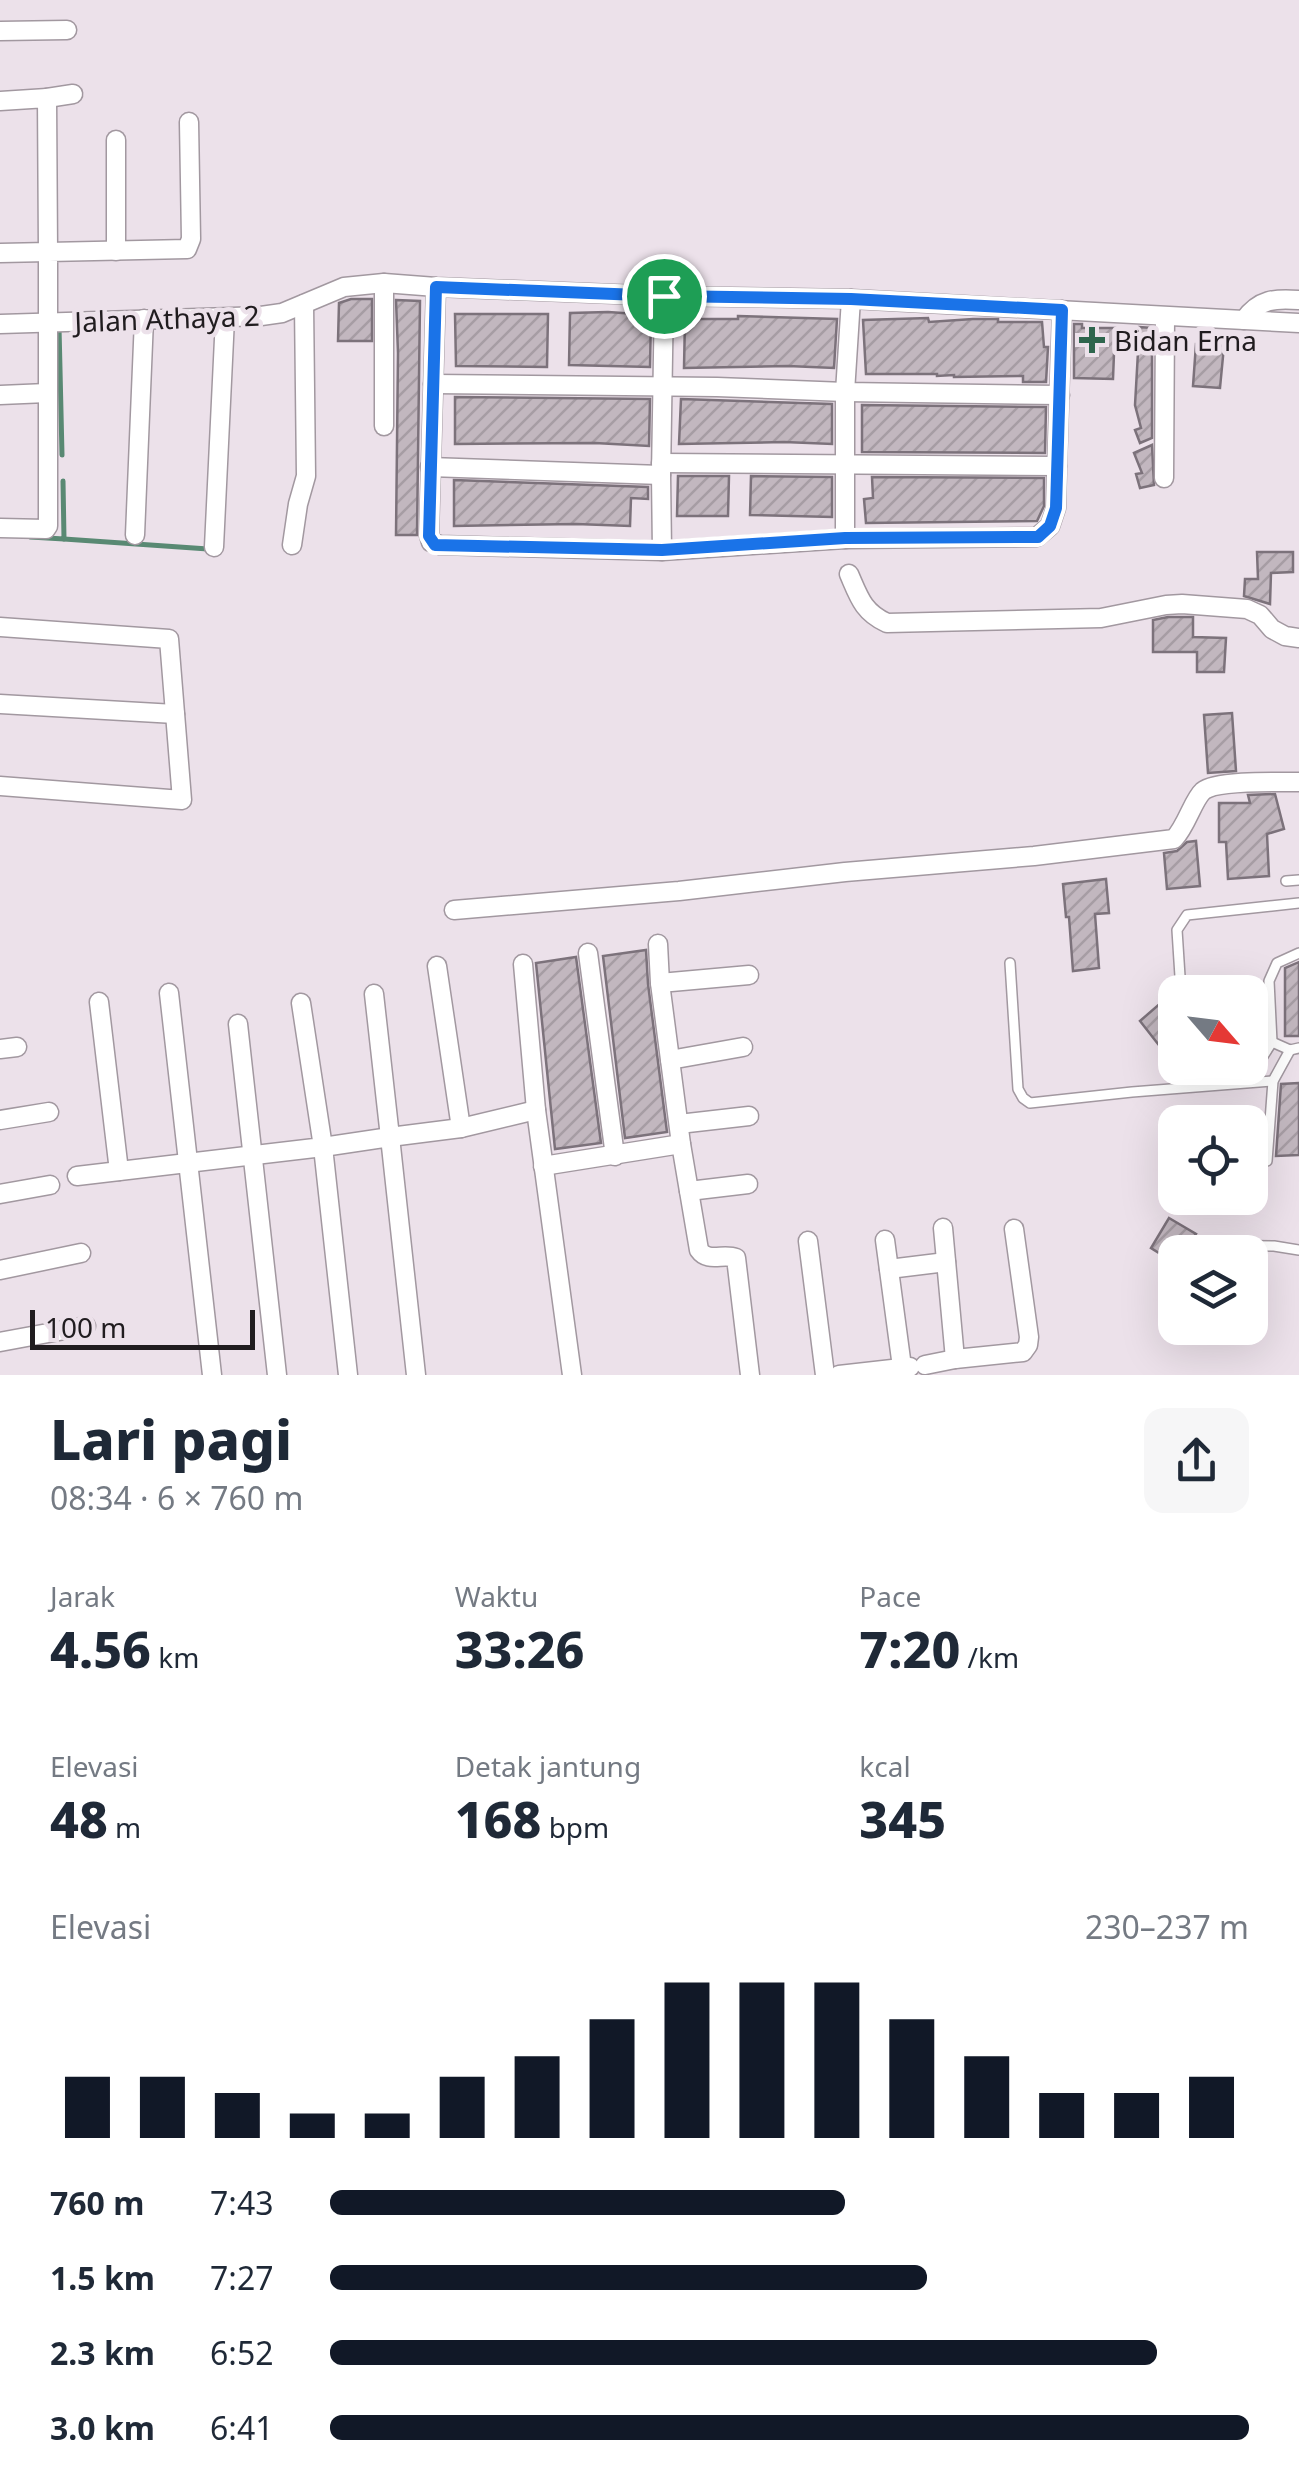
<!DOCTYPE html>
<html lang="id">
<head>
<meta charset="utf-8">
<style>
  body { margin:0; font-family:"Noto Sans",sans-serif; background:#f6f6f7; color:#1f2937; height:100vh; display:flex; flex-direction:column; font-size:38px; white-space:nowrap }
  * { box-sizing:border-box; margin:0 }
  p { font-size:32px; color:#747a83 }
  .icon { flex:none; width:55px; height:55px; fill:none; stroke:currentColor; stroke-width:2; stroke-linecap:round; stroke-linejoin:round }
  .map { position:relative; height:1375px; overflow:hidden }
  .drawer { display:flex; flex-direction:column; background:#fff; flex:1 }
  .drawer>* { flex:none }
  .needle { width:65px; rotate:118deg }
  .controls { position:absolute; left:1158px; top:975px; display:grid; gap:20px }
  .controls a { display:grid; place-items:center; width:110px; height:110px; border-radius:20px; background:#fff; box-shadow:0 10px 40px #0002; font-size:50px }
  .scale { position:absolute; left:30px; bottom:25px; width:225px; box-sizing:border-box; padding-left:10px; border:5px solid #201c1f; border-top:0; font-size:28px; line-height:35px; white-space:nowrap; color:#201c1f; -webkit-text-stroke:8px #ece1ea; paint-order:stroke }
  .pin { position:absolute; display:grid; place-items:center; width:85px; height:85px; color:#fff; margin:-42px; border:5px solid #fff; border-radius:50%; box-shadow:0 2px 10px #0007 }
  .round { display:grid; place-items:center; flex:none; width:105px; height:105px; border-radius:20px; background:#f6f6f7 }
  .headline { display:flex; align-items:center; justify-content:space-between; height:170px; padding:0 50px }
  h1 { font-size:55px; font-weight:800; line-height:75px }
  .metrics { display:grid; grid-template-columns:repeat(3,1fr); gap:15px; height:170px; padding:10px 50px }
  .metrics div { display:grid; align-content:center }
  .metrics b { font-size:50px; font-weight:800 }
  .metrics small { font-size:28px; font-weight:400 }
  .metrics p { font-size:28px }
  .chart { height:280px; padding:20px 50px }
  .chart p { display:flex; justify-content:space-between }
  .chart svg { width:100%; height:180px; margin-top:10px; stroke:#111827; stroke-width:6 }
  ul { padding:0 50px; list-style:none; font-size:32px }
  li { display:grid; grid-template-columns:160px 120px 1fr; align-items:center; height:75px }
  li i { height:25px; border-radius:12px; background:#111827 }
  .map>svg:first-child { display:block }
</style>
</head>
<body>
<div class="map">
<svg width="1299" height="1375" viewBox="0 0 1299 1375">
  <defs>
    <pattern id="building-hatch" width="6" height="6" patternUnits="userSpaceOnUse" patternTransform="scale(2.5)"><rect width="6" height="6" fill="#c2b7bf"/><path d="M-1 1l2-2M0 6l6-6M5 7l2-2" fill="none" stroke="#a69da4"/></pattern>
  </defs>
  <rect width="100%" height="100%" fill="#ece1ea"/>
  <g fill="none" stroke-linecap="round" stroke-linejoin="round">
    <g stroke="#598973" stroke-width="5">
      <polyline points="59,327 62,455"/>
      <polyline points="30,537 64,539 63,481"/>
      <polyline points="64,539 208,549"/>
    </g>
  </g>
  <g fill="url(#building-hatch)" stroke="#7c727b" stroke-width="2.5">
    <polygon points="351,299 372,299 372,341 338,341 339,303"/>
    <polygon points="396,300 420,301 417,535 396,535 398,353"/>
    <polygon points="608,312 651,315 650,367 569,365 570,313"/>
    <polygon points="455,314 548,314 547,367 456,366"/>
    <polygon points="738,316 837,319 834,368 788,366 684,368 685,319 738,319"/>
    <polygon points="928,318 929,322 973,319 998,319 998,322 1042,322 1044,347 1048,347 1046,382 1023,382 1023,376 954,377 954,375 937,376 937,374 866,374 863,320"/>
    <polygon points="1074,324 1082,324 1082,328 1115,328 1113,379 1074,378"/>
    <polygon points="1139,327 1152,328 1152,438 1140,443 1135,430 1141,428 1135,405 1138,352 1140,352"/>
    <polygon points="1196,344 1224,346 1220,388 1193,386"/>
    <polygon points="455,397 650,399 649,446 595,443 455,444"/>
    <polygon points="681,399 832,404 832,444 784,442 679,444"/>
    <polygon points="862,405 1046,407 1045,453 862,452"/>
    <polygon points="1152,445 1154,485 1140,488 1136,474 1142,473 1134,453"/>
    <polygon points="678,476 729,476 728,516 677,516"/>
    <polygon points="751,476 832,477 832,517 750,515"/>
    <polygon points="872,477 1044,478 1044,506 1037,521 866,523 864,499 873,498"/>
    <polygon points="454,480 648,487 648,499 631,498 630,526 576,524 454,526"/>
    <polygon points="1257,552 1293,552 1293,572 1271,573 1270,604 1244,596 1245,579 1258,579"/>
    <polygon points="1168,617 1193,617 1193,637 1226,638 1224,672 1197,672 1197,652 1153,652 1153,620"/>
    <polygon points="1232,713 1236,771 1208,773 1204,715"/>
    <polygon points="1275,794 1284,829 1267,834 1269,876 1228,879 1226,842 1219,842 1219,803 1250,803 1248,795"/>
    <polygon points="1196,841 1200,886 1167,889 1164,853 1177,851 1187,842"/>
    <polygon points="1106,879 1109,913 1095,914 1099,968 1073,971 1069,917 1066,917 1063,884"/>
    <polygon points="646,950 648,984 667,1132 625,1138 603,956"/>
    <polygon points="576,957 601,1143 555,1149 536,963"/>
    <polygon points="1299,962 1299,1036 1285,1036 1285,968"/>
    <polygon points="1163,1001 1175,1017 1175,1029 1158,1044 1140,1021"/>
    <polygon points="1299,1083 1299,1155 1276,1156 1281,1084"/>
    <polygon points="1169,1218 1196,1234 1184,1252 1175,1252 1175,1263 1151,1248"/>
  </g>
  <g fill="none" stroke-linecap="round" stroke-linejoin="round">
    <defs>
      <g id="lane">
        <polyline points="1286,881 1299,880"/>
        <polyline points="1010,963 1018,1089 1023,1098 1030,1103 1132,1092 1273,1081"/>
        <polyline points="1181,992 1177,930 1187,915 1299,903"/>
        <polyline points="1272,1042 1269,981 1277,963 1299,953"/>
        <polyline points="1250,1063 1260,1061 1272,1042 1290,1050 1299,1048"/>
        <polyline points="1203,1068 1216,1068"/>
        <polyline points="1267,1161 1273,1081 1290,1050"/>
        <polyline points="1203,1245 1274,1246 1299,1250"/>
      </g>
      <g id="street">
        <polyline points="0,31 67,30"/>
        <polyline points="47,98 73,94"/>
        <polyline points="0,101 47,98 48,252 0,253"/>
        <polyline points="116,140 116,251"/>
        <polyline points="384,283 384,426"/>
        <polyline points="436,287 429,535 431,542 440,545 662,551"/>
        <polyline points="664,296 661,475 662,551 845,539 845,392 851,299"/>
        <path d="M1244,320c15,-21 31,-22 55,-20"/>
        <polyline points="0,324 261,316 282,313 344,287 384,283 436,287 664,296 851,299 1299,323"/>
        <polyline points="433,384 717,387 845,392 1060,395"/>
        <polyline points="0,395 47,393"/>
        <polyline points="661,463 1057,466 1062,310"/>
        <polyline points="430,467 661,475"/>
        <polyline points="1164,478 1165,317"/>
        <polyline points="0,528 46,529 48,526 48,252 187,249 191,239 189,122"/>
        <polyline points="135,535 144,319"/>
        <polyline points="845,539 1037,537 1050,526 1056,508 1057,466"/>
        <polyline points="292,545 298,504 306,476 304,304"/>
        <polyline points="214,547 225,318"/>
        <path d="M849,574c10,23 14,38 38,49l214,-5 65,-13 16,-1 65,5 13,6 12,14 13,7 14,2"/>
        <polyline points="0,627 169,639 182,800 0,786"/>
        <polyline points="0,704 175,714"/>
        <path d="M454,910l225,-19 166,-19 189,-16 140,-17c13,-14 19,-39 29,-48 13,-11 76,-9 96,-9"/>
        <path d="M658,944l2,39 21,161 18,106c9,13 24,3 37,8l14,117"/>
        <polyline points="588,953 615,1156"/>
        <polyline points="523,964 536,1110 572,1375"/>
        <polyline points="437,966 461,1128"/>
        <polyline points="660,983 749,975"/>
        <polyline points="169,993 212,1375"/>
        <polyline points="374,994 390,1137 461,1128 536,1110"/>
        <polyline points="99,1002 119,1171"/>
        <polyline points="238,1024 277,1375"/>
        <polyline points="0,1049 17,1047"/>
        <polyline points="670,1060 743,1047"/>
        <polyline points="0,1120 49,1112"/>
        <polyline points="679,1124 749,1116"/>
        <polyline points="543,1166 681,1144"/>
        <polyline points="77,1176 323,1147 301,1003"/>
        <polyline points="689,1191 748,1184"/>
        <polyline points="0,1194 50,1185"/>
        <polyline points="943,1228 955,1359"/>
        <polyline points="885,1240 902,1367"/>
        <polyline points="808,1241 825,1375"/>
        <polyline points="889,1269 946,1262"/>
        <polyline points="0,1270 81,1253"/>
        <polyline points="0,1342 86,1326"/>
        <polyline points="925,1365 955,1359 1023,1352 1028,1345 1029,1337 1014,1229"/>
        <polyline points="348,1375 323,1147 390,1137 416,1375"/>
        <polyline points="839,1375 910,1367"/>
      </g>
    </defs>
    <use href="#lane" stroke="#a298a0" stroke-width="12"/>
    <use href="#street" stroke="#a298a0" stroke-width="21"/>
    <use href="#lane" stroke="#fff" stroke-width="9"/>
    <use href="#street" stroke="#fff" stroke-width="18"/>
  </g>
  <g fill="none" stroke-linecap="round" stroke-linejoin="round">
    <defs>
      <polygon id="route" points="436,287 664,296 851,299 1062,310 1056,508 1050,526 1038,537 845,538 662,550 435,545 429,536"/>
    </defs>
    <use href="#route" stroke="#fff" stroke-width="20"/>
    <use href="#route" stroke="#1a73e8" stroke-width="12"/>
  </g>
  <path fill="#2e654d" stroke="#ece1ea" stroke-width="4" d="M1087 325h10v10h10v10h-10v10h-10v-10h-10v-10h10z"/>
  <g text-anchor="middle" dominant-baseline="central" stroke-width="9" stroke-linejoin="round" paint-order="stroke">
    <g font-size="28" fill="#201c1f" stroke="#ece1ea">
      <text transform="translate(167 318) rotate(-2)">Jalan Athaya 2</text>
    </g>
    <g font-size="28" fill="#201c1f" stroke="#ece1ea" text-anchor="start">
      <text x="1114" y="340">Bidan Erna</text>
    </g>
  </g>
</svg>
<div class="controls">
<a><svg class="needle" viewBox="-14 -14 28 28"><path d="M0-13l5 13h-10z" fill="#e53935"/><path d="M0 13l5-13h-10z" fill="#747a83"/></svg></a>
<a><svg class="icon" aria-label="locate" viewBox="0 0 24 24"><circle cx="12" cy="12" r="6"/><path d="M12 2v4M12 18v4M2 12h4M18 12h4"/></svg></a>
<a><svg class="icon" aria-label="layers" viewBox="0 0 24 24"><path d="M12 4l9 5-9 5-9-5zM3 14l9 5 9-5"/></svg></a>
</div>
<div class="scale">100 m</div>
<div class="pin" style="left:664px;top:296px;background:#1e9e55"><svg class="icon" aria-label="arrive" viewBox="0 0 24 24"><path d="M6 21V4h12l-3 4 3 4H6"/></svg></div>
</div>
<section class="drawer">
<div class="headline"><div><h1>Lari pagi</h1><p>08:34 · 6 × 760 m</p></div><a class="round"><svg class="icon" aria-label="share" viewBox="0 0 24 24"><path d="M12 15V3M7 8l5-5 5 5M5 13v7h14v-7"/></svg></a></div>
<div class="metrics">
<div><p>Jarak</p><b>4.56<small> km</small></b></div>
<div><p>Waktu</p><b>33:26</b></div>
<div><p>Pace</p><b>7:20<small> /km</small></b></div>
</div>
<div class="metrics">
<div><p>Elevasi</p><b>48<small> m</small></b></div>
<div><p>Detak jantung</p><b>168<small> bpm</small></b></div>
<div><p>kcal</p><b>345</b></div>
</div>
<div class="chart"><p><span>Elevasi</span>230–237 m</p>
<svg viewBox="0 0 160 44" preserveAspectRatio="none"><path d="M5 44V29M15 44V29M25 44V33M35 44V38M45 44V38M55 44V29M65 44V24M75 44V15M85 44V6M95 44V6M105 44V6M115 44V15M125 44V24M135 44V33M145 44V33M155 44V29"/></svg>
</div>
<ul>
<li><b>760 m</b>7:43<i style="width:56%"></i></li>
<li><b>1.5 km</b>7:27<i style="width:65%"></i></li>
<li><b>2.3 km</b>6:52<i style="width:90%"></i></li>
<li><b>3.0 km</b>6:41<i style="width:100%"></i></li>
</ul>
</section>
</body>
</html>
